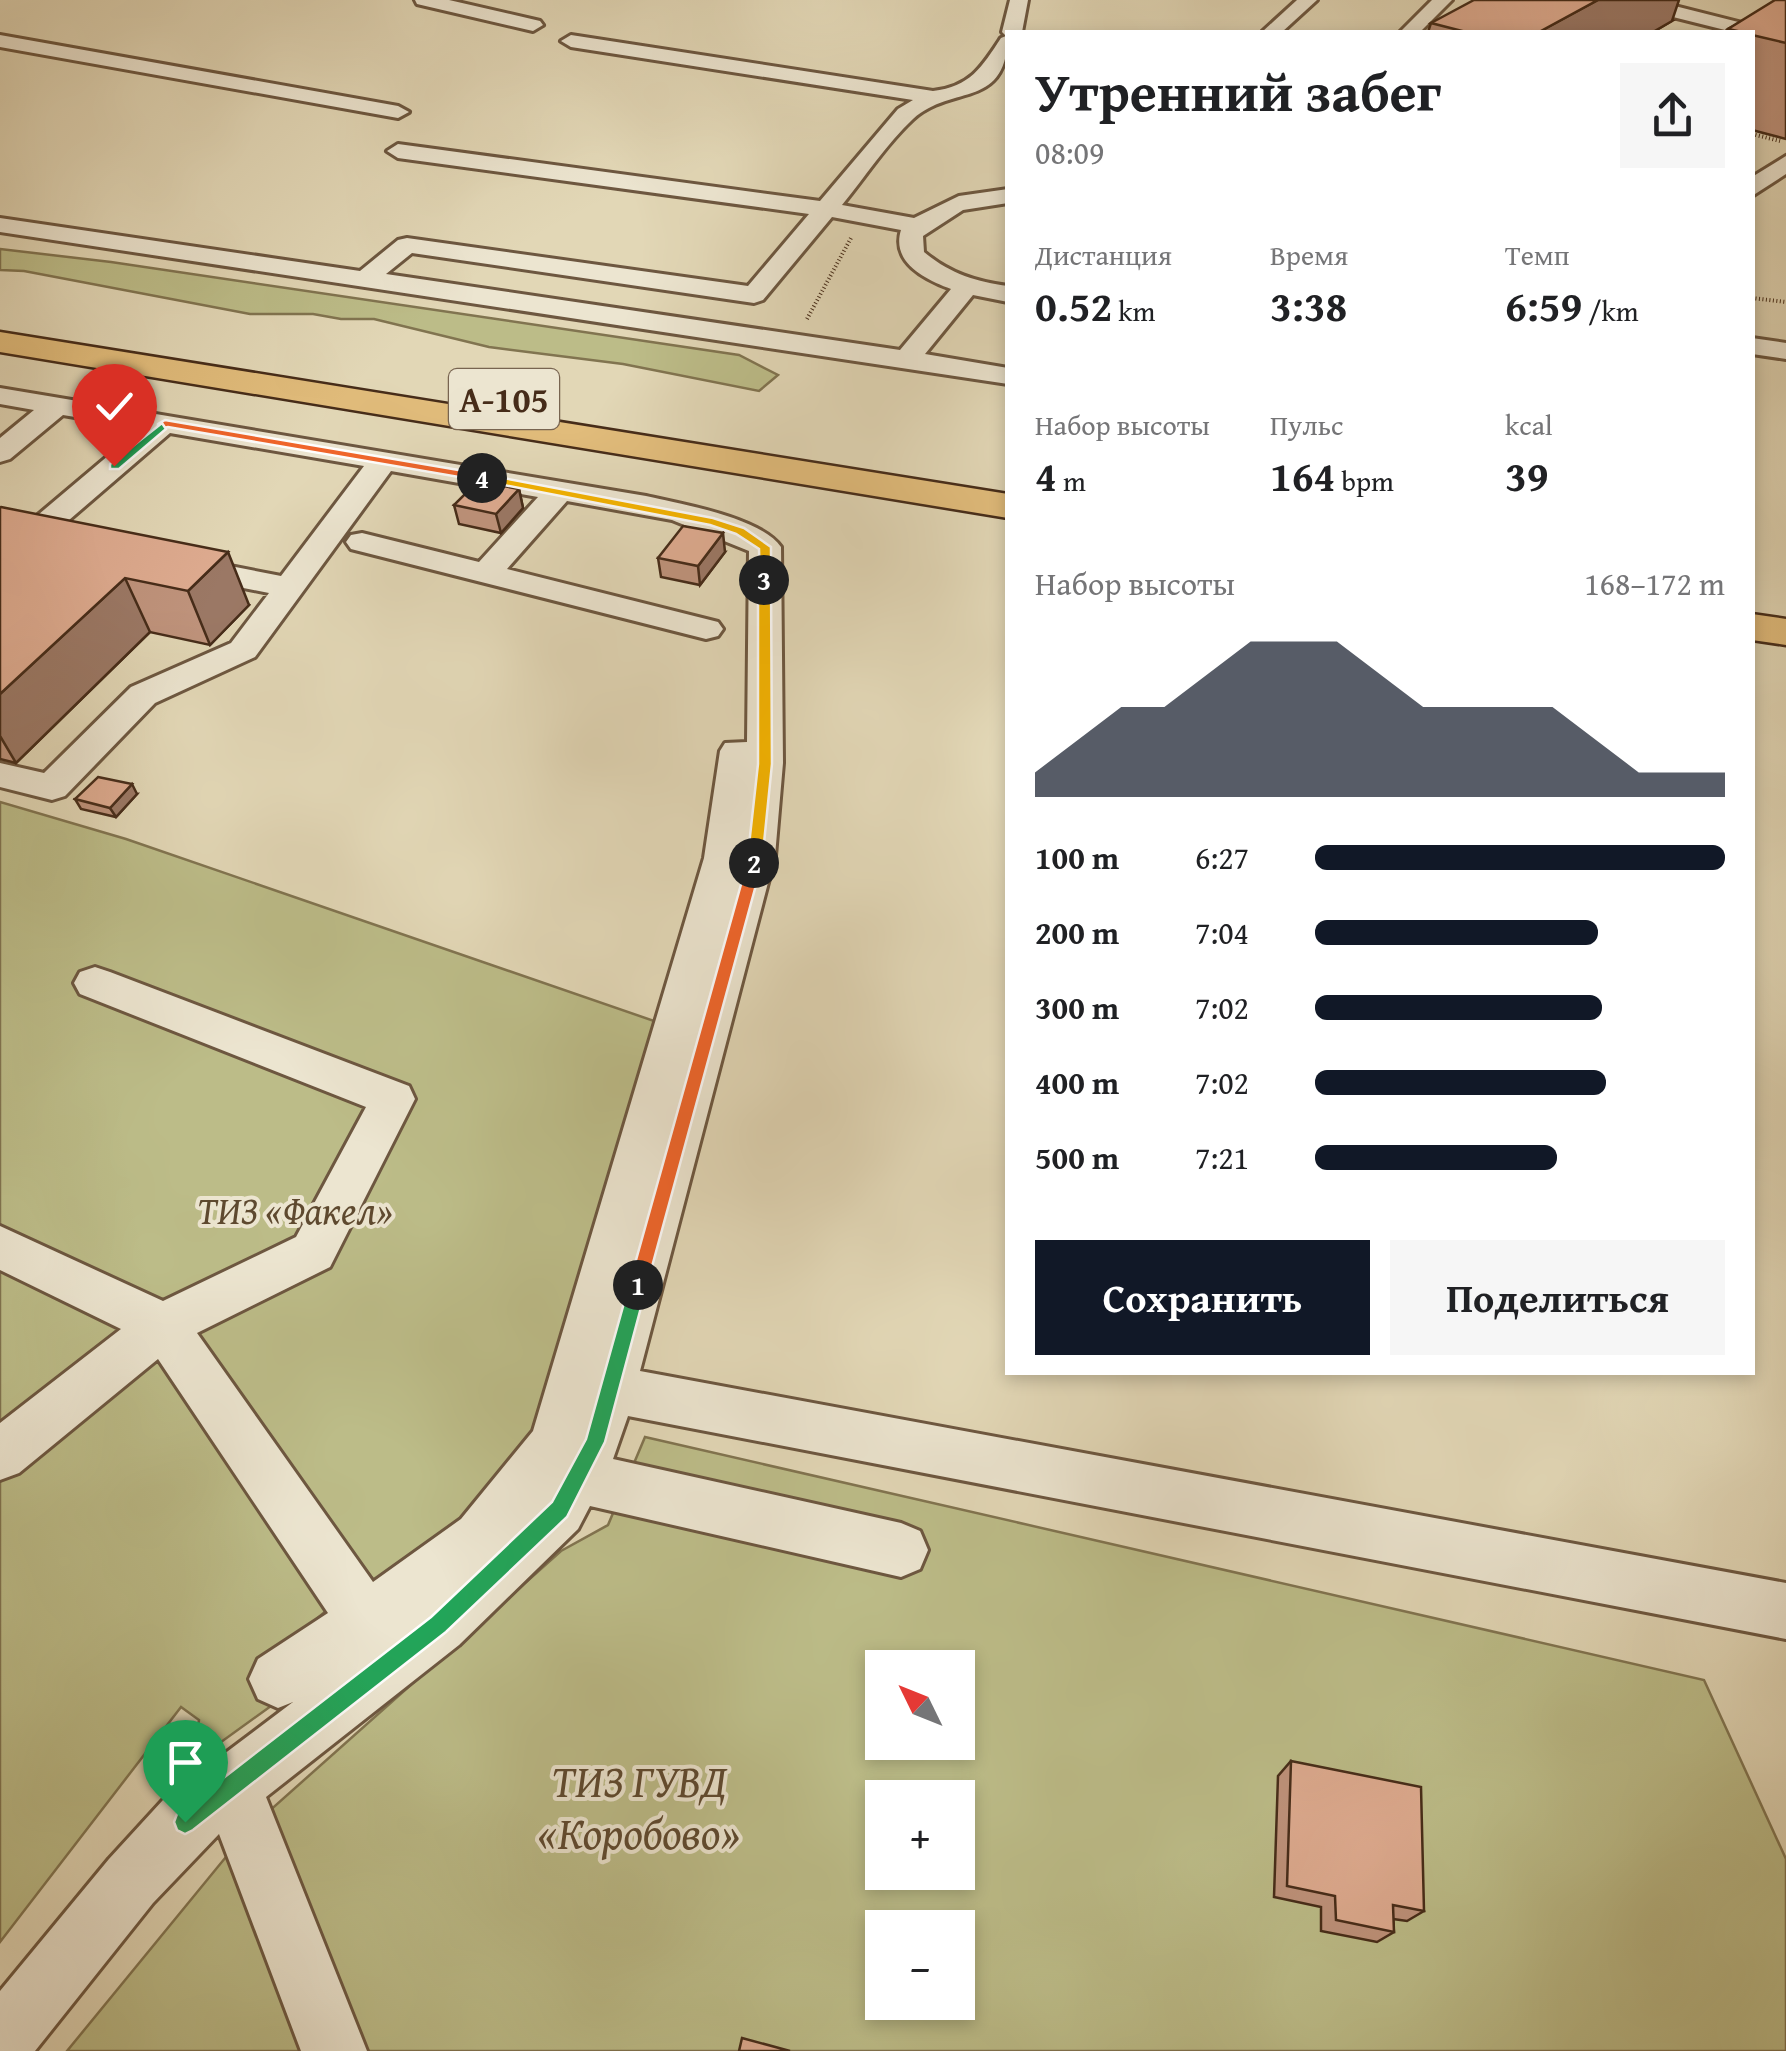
<!DOCTYPE html>
<html lang="ru">
<head>
<meta charset="utf-8">
<style>
  body { margin:0; font-family:"Gentium Book Plus",serif; background:#f6f6f6; color:#202124; height:100vh; display:flex; flex-direction:column; font-size:38px; white-space:nowrap }
  * { box-sizing:border-box; margin:0 }
  p { font-size:32px; color:#757577 }
  .icon { flex:none; width:55px; height:55px; fill:none; stroke:currentColor; stroke-width:2; stroke-linecap:round; stroke-linejoin:round }
  .map { position:relative; flex:1; overflow:hidden }
  .side { position:absolute; left:1005px; top:30px; width:750px; height:1345px; display:flex; flex-direction:column; background:#fff; border-radius:0px; box-shadow:0 5px 15px #0003 }
  .side>* { flex:none }
  .needle { width:65px; rotate:313deg }
  .buttons { position:absolute; left:865px; top:1650px; display:grid; gap:20px }
  .buttons a { display:grid; place-items:center; width:110px; height:110px; border-radius:0px; background:#fff; box-shadow:0 5px 15px #0003; font-size:50px }
  .pin { position:absolute; display:grid; place-items:center; width:85px; height:85px; color:#fff; margin:-102px -42px; border-radius:50% 50% 50% 0; rotate:-45deg; box-shadow:0 0 10px #0007 }
  .pin .icon { rotate:45deg }
  .km { position:absolute; width:50px; height:50px; margin:-25px; border-radius:50%; background:#222; color:#fff; font-size:28px; line-height:50px; text-align:center }
  .round { display:grid; place-items:center; flex:none; width:105px; height:105px; border-radius:0px; background:#f6f6f6 }
  .head { display:flex; align-items:center; justify-content:space-between; height:170px; padding:0 30px }
  h1 { font-size:55px; font-weight:700; line-height:75px }
  .figures { display:grid; grid-template-columns:repeat(3,1fr); gap:15px; height:170px; padding:10px 30px }
  .figures div { display:grid; align-content:center }
  .figures b { font-size:42px; font-weight:700 }
  .figures small { font-size:28px; font-weight:400 }
  .figures p { font-size:28px }
  .chart { height:280px; padding:20px 30px }
  .chart p { display:flex; justify-content:space-between }
  .chart svg { width:100%; height:180px; margin-top:10px; fill:#111827; opacity:.7 }
  .button { display:flex; gap:20px; margin-top:auto; padding:20px 30px }
  .button a { flex:1; height:115px; border-radius:0px; background:#111827; color:#fff; font-size:40px; font-weight:700; line-height:115px; text-align:center }
  .button a+a { background:#f6f6f6; color:#202124 }
  ul { padding:0 30px; list-style:none; font-size:32px }
  li { display:grid; grid-template-columns:160px 120px 1fr; align-items:center; height:75px }
  li i { height:25px; border-radius:12px; background:#111827 }
  .map>svg:first-child { display:block }
</style>
</head>
<body>
<div class="map">
<svg width="1786" height="2051" viewBox="0 0 1786 2051">
  <rect width="100%" height="100%" fill="#e2d7b6"/>
  <filter id="stains"><feTurbulence type="fractalNoise" baseFrequency=".002" numOctaves="4"/><feColorMatrix values="0 0 0 0 .2 0 0 0 0 .09 0 0 0 0 .02 0 0 0 .5 -.17"/></filter>
  <radialGradient id="worn" r=".72"><stop offset=".6" stop-color="#630" stop-opacity="0"/><stop offset="1" stop-color="#630" stop-opacity=".3"/></radialGradient>
  <g fill="#bcbc88" stroke="#817450" stroke-width="2.5" fill-rule="evenodd">
    <polygon points="0,249 111,262 739,355 778,375 759,391 623,364 489,347 374,319 341,319 313,314 250,314 24,271 0,270"/>
    <polygon points="0,802 126,839 657,1022 543,1422 473,1526 381,1589 369,1574 264,1664 289,1693 192,1763 199,1720 181,1707 0,1942"/>
    <path d="M645,1437l1059,243 82,179v192h-1719l181,-221 313,-279 47,-26zM882,1668h76v74h-76zM882,1798h76v74h-76zM882,1928h76v74h-76z"/>
  </g>
  <g fill="none" stroke-linecap="round" stroke-linejoin="round">
    <defs>
      <g id="minor">
        <polygon points="415,0 449,0 540,21 543,25 533,31 417,4"/>
        <path d="M1010,0h18l-6,32h-14c0,79 -55,51 -95,87 -26,24 -48,58 -71,86l72,13 45,-22 49,-7v14l-45,7 -40,26 1,16c25,21 52,30 84,34v16l-35,-7 -48,59 83,14v16l-1008,-152v-14l360,53 38,-31 9,-2 341,48 61,-72 -411,-56 -11,-7 11,-7 422,57 78,-92 15,-9 -342,-53 -10,-6 10,-6 362,56c37,-4 49,-24 68,-53l5,-2 -4,-4zM832,217l69,13c-10,32 23,49 50,59l-51,61 -514,-76 26,-21 342,50 9,-3z"/>
        <polygon points="1297,0 1317,0 1282,32 1262,32"/>
        <polygon points="1432,0 1452,0 1420,32 1400,32"/>
        <polygon points="1619,0 1651,0 1786,34 1786,46 1752,37 1752,32 1733,32 1621,4"/>
        <polygon points="0,35 398,106 409,112 398,118 0,47"/>
        <polygon points="1786,156 1786,174 1752,196 1752,177"/>
        <polygon points="1752,338 1786,343 1786,359 1752,354"/>
        <path d="M0,388l646,108c34,8 114,21 135,51l2,216 -8,93 -135,515 1146,212v56l-1158,-223 -15,43 288,64 19,8 8,19 -8,19 -19,8 -311,-71 -12,23 -119,116 -193,152 101,254h-66l-82,-217 -66,69 -118,148h-35v-60l109,-132 54,-59 130,-98 -15,6 -20,-9 -9,-20 9,-20 70,-46 -170,-254 -139,114 -19,7v-57l121,-94 -121,-59v-44l163,75 133,-64 70,-130 -286,-113 -6,-11 6,-11 15,-5 15,5 299,114 6,13 -85,168 -133,66 176,249 88,-63 72,-88 171,-573 16,-107 5,-8 22,-1 2,-191 -77,-31 -105,-19 -60,68 211,53 5,7 -5,7 -12,3 -355,-90 -5,-7 5,-7 11,-2 117,29 59,-65 -147,-26 -136,186 -100,46 -90,93 -13,4 -52,-13v-24l44,10 87,-86 100,-44 38,-50 -96,-19 -5,-7 5,-7 11,-3 97,19 83,-110 -194,-33 -159,137 -11,3v-26l141,-119 -78,-13 -53,44 -10,3v-24l34,-28 -34,-6z"/>
      </g>
      <g id="highway">
        <polygon points="0,332 1008,494 1008,518 0,352"/>
        <polygon points="1752,614 1786,619 1786,645 1752,640"/>
      </g>
    </defs>
    <use href="#minor" stroke="#6d5740" stroke-width="6"/>
    <use href="#highway" stroke="#462c19" stroke-width="5"/>
    <g stroke="#462c19" stroke-width="4" stroke-dasharray="1 2.5" stroke-linecap="butt">
      <polyline points="1752,134 1780,141"/>
      <polyline points="1752,298 1786,302"/>
      <polyline points="807,319 851,238"/>
    </g>
    <use href="#minor" fill="#ece5d0" fill-rule="evenodd"/>
    <use href="#highway" fill="#e1bc7b" fill-rule="evenodd"/>
  </g>
  <g fill="#bf937c" stroke="#462c19" stroke-width="2.5">
    <polygon points="1786,0 1786,139 1752,130 1752,32 1727,32 1728,29"/>
    <polygon points="1672,21 1653,32 1428,32 1431,23"/>
    <polygon points="519,489 523,508 501,533 459,524 454,505"/>
    <polygon points="0,508 249,605 210,645 150,632 16,763 0,759"/>
    <polygon points="725,552 700,585 661,577 658,558"/>
    <polygon points="137,794 116,817 81,809 75,799"/>
    <polygon points="1291,1761 1424,1911 1407,1921 1393,1919 1394,1932 1377,1942 1321,1931 1321,1907 1274,1897 1278,1776"/>
  </g>
  <g fill="#9b7865" stroke="#462c19" stroke-width="2.5">
    <polygon points="1598,0 1679,0 1672,21 1653,32 1539,32"/>
    <polygon points="519,489 523,508 501,533 496,514"/>
    <polygon points="723,533 725,552 700,585 698,566"/>
    <polygon points="228,552 249,605 210,645 188,591"/>
    <polygon points="125,578 150,632 16,763 0,736 0,694"/>
    <polygon points="132,784 137,794 116,817 110,808"/>
  </g>
  <g fill="#deab90" stroke="#462c19" stroke-width="2.5">
    <polygon points="1474,0 1598,0 1539,32 1466,32 1431,23"/>
    <polygon points="1775,0 1786,0 1786,43 1752,35 1752,32 1742,32 1728,29"/>
    <polygon points="478,481 519,489 496,514 454,505"/>
    <polygon points="1,507 228,552 188,591 125,578 0,694 0,508"/>
    <polygon points="683,526 723,533 698,566 658,558"/>
    <polygon points="98,777 132,784 110,808 75,799"/>
    <polygon points="1291,1761 1421,1787 1424,1911 1393,1905 1394,1932 1336,1920 1335,1896 1287,1886"/>
    <polygon points="742,2038 790,2051 739,2051"/>
  </g>
  <polygon fill="#22a559" stroke="#fff" stroke-width="2.5" points="638,1277 647,1285 605,1442 567,1517 446,1632 193,1830 185,1834 177,1830 174,1822 177,1814 431,1617 552,1502 586,1439 629,1285"/>
  <polygon fill="#f0652b" stroke="#fff" stroke-width="2.5" points="754,858 762,863 647,1285 638,1293 629,1285 747,863"/>
  <polygon fill="#f5b400" stroke="#fff" stroke-width="2.5" points="764,576 771,580 772,764 762,863 754,868 747,863 758,764 758,580"/>
  <polygon fill="#f5b400" stroke="#fff" stroke-width="2.5" points="482,474 713,518 744,528 771,547 771,580 760,583 759,549 736,534 710,525 478,480"/>
  <polygon fill="#f0652b" stroke="#fff" stroke-width="2.5" points="165,420 482,474 488,478 482,481 168,427 158,429 158,424"/>
  <polygon fill="#22a559" stroke="#fff" stroke-width="2.5" points="162,423 166,429 119,469 110,469 110,464"/>
  <g text-anchor="middle" dominant-baseline="central" stroke-width="8" stroke-linejoin="round" paint-order="stroke">
    <rect fill="#ece5d0" stroke="#786450" stroke-width="2.5" x="449" y="369" width="110" height="60" rx="8"/>
    <g font-size="35" font-weight="bold" fill="#462c19">
      <text x="504" y="399">А-105</text>
    </g>
    <g font-size="38" font-style="italic" fill="#5e492f" stroke="#ece5d0">
      <text x="295" y="1210">ТИЗ «Факел»</text>
    </g>
    <g font-size="45" font-style="italic" fill="#5e492f" stroke="#ece5d0">
      <text x="639" y="1780">ТИЗ ГУВД<tspan x="639" dy="52">«Коробово»</tspan></text>
    </g>
  </g>
  <rect width="100%" height="100%" filter="url(#stains)"/>
  <rect width="100%" height="100%" fill="url(#worn)"/>
</svg>
<div class="buttons">
<a><svg class="needle" viewBox="-14 -14 28 28"><path d="M0-13l5 13h-10z" fill="#e53935"/><path d="M0 13l5-13h-10z" fill="#757577"/></svg></a>
<a>+</a>
<a>−</a>
</div>
<div class="pin" style="left:185px;top:1822px;background:#1e9e55"><svg class="icon" aria-label="arrive" viewBox="0 0 24 24"><path d="M6 21V4h12l-3 4 3 4H6"/></svg></div>
<div class="pin" style="left:114px;top:466px;background:#d93025"><svg class="icon" aria-label="check" viewBox="0 0 24 24"><path d="M5 12l5 5 9-10"/></svg></div>
<b class="km" style="left:638px;top:1285px">1</b>
<b class="km" style="left:754px;top:863px">2</b>
<b class="km" style="left:764px;top:580px">3</b>
<b class="km" style="left:482px;top:478px">4</b>
<section class="side">
<div class="head"><div><h1>Утренний забег</h1><p>08:09</p></div><a class="round"><svg class="icon" aria-label="share" viewBox="0 0 24 24"><path d="M12 15V3M7 8l5-5 5 5M5 13v7h14v-7"/></svg></a></div>
<div class="figures">
<div><p>Дистанция</p><b>0.52<small> km</small></b></div>
<div><p>Время</p><b>3:38</b></div>
<div><p>Темп</p><b>6:59<small> /km</small></b></div>
</div>
<div class="figures">
<div><p>Набор высоты</p><b>4<small> m</small></b></div>
<div><p>Пульс</p><b>164<small> bpm</small></b></div>
<div><p>kcal</p><b>39</b></div>
</div>
<div class="chart"><p><span>Набор высоты</span>168–172 m</p>
<svg viewBox="0 0 160 44" preserveAspectRatio="none"><path d="M0 44V38L10 30L20 22L30 22L40 14L50 6L60 6L70 6L80 14L90 22L100 22L110 22L120 22L130 30L140 38L150 38L160 38V44z"/></svg>
</div>
<ul>
<li><b>100 m</b>6:27<i style="width:100%"></i></li>
<li><b>200 m</b>7:04<i style="width:69%"></i></li>
<li><b>300 m</b>7:02<i style="width:70%"></i></li>
<li><b>400 m</b>7:02<i style="width:71%"></i></li>
<li><b>500 m</b>7:21<i style="width:59%"></i></li>
</ul>
<div class="button"><a>Сохранить</a><a>Поделиться</a></div>
</section>
</div>
</body>
</html>
